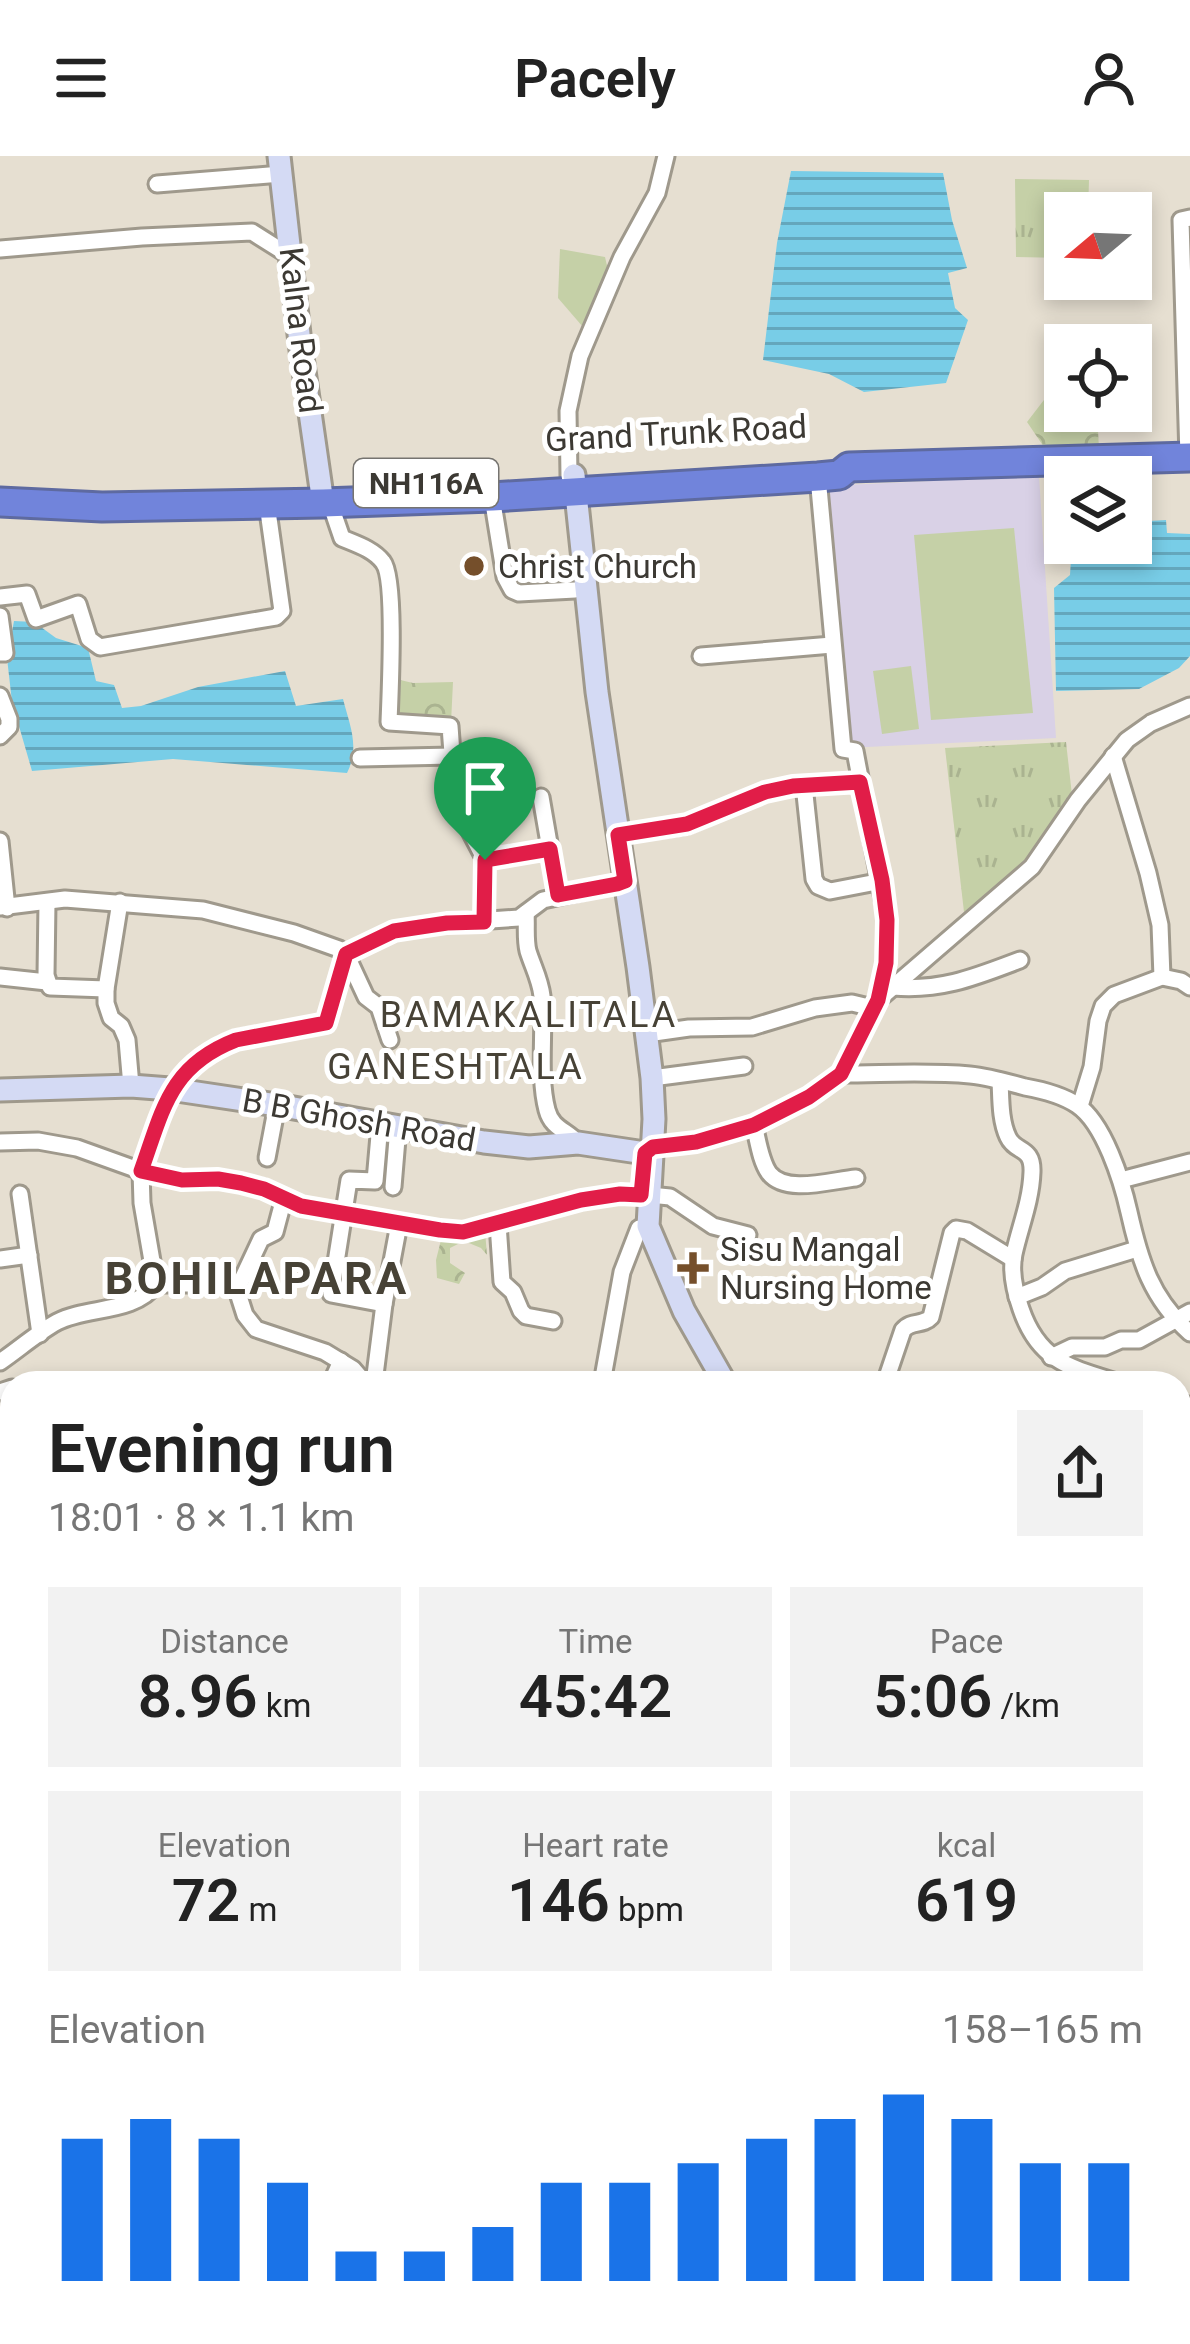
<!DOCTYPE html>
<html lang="en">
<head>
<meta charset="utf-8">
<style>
  body { margin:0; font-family:Roboto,sans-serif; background:#f2f2f2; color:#222; height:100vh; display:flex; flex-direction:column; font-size:45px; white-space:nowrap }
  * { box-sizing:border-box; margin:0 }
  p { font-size:39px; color:#767676 }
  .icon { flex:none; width:66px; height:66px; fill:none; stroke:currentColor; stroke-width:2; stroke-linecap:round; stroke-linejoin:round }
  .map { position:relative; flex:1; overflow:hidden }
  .sheet { position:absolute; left:0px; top:1215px; width:1191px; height:975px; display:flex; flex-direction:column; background:#fff; border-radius:36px 36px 0 0; box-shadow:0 6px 18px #0003 }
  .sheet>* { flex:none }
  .needle { width:78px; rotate:251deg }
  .controls { position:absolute; left:1044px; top:36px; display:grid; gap:24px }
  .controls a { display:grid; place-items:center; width:108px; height:108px; border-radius:0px; background:#fff; box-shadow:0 6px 18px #0003; font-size:60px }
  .pin { position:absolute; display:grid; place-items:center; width:102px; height:102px; color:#fff; margin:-123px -51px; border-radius:50% 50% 50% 0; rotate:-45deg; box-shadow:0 0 12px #0007 }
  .pin .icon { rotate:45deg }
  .round { display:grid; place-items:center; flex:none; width:126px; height:126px; border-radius:0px; background:#f2f2f2 }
  .headline { display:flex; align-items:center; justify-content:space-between; height:204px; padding:0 48px }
  h1 { font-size:66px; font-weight:600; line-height:90px }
  .metrics { display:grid; grid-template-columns:repeat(3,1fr); gap:18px; height:204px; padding:12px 48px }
  .metrics div { display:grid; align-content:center; border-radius:0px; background:#f2f2f2; text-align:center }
  .metrics b { font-size:60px; font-weight:600 }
  .metrics small { font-size:33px; font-weight:400 }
  .metrics p { font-size:33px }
  .chart { height:336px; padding:24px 48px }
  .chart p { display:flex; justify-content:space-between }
  .chart svg { width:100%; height:216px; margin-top:12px; stroke:#1a73e8; stroke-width:6 }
  header { display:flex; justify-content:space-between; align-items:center; height:156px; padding:0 48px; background:#fff; font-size:54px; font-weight:600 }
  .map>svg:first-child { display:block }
</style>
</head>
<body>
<header><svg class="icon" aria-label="menu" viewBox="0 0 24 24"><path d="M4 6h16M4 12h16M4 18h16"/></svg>Pacely<svg class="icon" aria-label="person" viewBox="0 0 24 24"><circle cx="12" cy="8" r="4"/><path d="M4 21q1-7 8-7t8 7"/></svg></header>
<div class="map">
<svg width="1190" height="2188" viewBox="0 0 1190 2188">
  <defs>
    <pattern id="grass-tufts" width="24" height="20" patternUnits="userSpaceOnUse" patternTransform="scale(3)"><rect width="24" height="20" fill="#c5d0a7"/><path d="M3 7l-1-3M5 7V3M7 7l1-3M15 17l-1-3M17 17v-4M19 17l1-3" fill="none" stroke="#aab390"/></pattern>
    <pattern id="park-crowns" width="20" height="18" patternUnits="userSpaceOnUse" patternTransform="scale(3)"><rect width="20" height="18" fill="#c5d0a7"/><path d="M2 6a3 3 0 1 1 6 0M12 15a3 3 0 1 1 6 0" fill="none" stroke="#aab390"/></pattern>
    <pattern id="water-rules" width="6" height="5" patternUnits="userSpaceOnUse" patternTransform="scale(3)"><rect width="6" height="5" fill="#78cde7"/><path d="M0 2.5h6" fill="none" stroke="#64a7bc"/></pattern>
  </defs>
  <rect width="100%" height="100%" fill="#e6dfd1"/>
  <polygon fill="#d9d1e6" points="1039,320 1056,582 846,592 823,330"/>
  <g fill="url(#grass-tufts)">
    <polygon points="1015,23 1089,24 1088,57 1065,57 1065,102 1016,101"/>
    <polygon points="1066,586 1072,639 1025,711 964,756 945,592"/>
  </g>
  <g fill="url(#park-crowns)">
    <polygon points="1047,240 1065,240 1065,255 1097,255 1099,293 1046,294 1027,266"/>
    <polygon points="396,523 413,527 453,526 451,567 394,563"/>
    <polygon points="485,1075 487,1099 481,1092 464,1085 450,1092 450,1107 465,1117 459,1128 437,1122 436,1104 441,1084 430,1079"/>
    <polygon points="364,2178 608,2178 613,2188 297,2188"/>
  </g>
  <g fill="#c5d0a7">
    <polygon points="560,93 605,101 608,114 589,178 558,142"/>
    <polygon points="1014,372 1033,557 931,564 914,379"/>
    <polygon points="911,510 919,573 882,578 873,515"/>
  </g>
  <g fill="url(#water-rules)">
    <polygon points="791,15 943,17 952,64 967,112 948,117 955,152 968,164 946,227 864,236 829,218 763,204 777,87"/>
    <polygon points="1166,364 1167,377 1190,378 1190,500 1179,512 1139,533 1056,535 1054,432 1070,419 1072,387 1131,387 1131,366"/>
    <path d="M14,465l20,1 22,16 32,10 8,33 18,4 8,23 19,-2 57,-19 87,-16 11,35 47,-7c7,27 17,48 4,74l-174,-14 -141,12 -20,-69 -5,-44z"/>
    <polygon points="0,1321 12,1321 12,1613 0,1614"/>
  </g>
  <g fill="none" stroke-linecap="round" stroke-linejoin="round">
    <defs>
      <g id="street">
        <polyline points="157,28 281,18"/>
        <polyline points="0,93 142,81 252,76 290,100"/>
        <polyline points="1188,301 1181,64 1190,62"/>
        <polyline points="569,320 568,255 580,200 622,101 657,37 666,0"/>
        <polyline points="818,321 843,593 855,595 887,764 885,807 878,843"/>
        <polyline points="492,341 505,421 512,434 519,437 575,434"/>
        <path d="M330,347l12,35c14,6 31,11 41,24 13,16 7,133 6,160l61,4 5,69 7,21 23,44 -1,62"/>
        <polyline points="0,441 27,438 36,463 78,448 89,483 100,491 276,461 282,455 267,348"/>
        <polyline points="0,460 5,497 0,497"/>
        <polyline points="701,500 832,489"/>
        <polyline points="0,540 9,563 9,571 0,580"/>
        <polyline points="1113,600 1148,717 1160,769 1162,821"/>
        <polyline points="360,602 452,600"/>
        <polyline points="804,629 814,723 818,730 830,735 882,725"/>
        <polyline points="541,641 558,739"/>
        <polyline points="618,679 687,669 765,636 793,630 860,626"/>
        <polyline points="0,685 7,752"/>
        <polyline points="485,704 550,693"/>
        <polyline points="47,746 46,819 50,831 106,833"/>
        <polyline points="120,746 106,833 106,847 111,862 121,870 127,884 131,930"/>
        <polyline points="0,751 65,743 203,754 294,777 339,793 346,798 394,775 447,767 519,762 543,744 625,726"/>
        <path d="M526,757c1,12 -1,26 2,38 5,16 12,28 14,45 3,35 -4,80 5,114 5,19 20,20 31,33"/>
        <polyline points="346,798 366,841 379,851 390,884"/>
        <polyline points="0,821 47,826"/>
        <path d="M893,831c49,4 82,-10 127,-27"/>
        <polyline points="647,878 689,872 752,871 815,852 852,847 873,852"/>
        <path d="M841,918c43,0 86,-3 129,1 19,2 37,7 55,12 17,3 37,8 52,18 27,18 45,76 52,107 11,49 22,86 61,121"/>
        <polyline points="652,922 744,910"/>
        <path d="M1000,925c1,17 0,39 8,56 7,16 25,9 24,35 -1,29 -12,55 -18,82 -4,19 1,38 7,55 18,53 50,59 99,74"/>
        <polyline points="1080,950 1092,911 1098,865 1103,850 1114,839 1162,821 1181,825 1190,831"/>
        <polyline points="380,968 375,1025 349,1024 331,1138 384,1148"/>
        <path d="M754,969c4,15 6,35 15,48 17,22 63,7 87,5"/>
        <polyline points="0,986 38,985 77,992 141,1015 182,1024 218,1023 241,1027 264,1032 301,1050 439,1074 463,1075 485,1071 581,1044 620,1038 641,1039"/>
        <polyline points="653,991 696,986 754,969 809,941 841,918 878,844 1032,711 1078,644 1127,584 1151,567 1190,550"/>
        <polyline points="267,1002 277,949"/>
        <polyline points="1121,1024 1190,1006"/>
        <polyline points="393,1031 398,971"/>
        <polyline points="20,1038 40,1178"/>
        <polyline points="650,1039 670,1041 713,1070 748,1079"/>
        <polyline points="498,1068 502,1126 513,1136 521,1155 526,1160 553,1165"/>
        <polyline points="0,1103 29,1099"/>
        <polyline points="156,1128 142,1047 141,1015 170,933 188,914 222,889 236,883 326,867 346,798"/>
        <polyline points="237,1134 261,1083 275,1076 284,1042"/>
        <polyline points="1017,1141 1042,1131 1065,1115 1137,1093"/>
        <polyline points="1051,1201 1072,1191 1105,1191 1121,1184 1139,1184 1190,1156"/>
        <path d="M0,1206c19,-13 37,-29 57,-40 30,-16 77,-8 99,-38h71l10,6 8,25 11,14 69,23 28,17 12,14"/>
        <polyline points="331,1227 341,1205"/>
        <polyline points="374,1227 384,1148 399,1068"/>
        <polyline points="602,1227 622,1116 639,1072"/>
        <path d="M885,1227l18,-53c8,-10 20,-4 28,-13l21,-84 4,-4 11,2 46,28"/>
        <polyline points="0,1236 12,1232"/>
        <polyline points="1179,1246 1190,1250"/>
        <polyline points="0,1279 12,1282"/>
        <polyline points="1179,1310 1190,1313"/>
        <polyline points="1179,1460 1190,1459"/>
        <polyline points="1179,1616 1190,1617"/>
        <polyline points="0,1647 12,1644"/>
        <polyline points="0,1703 12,1703"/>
        <polyline points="1179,1762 1190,1760"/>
        <polyline points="1179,1888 1190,1879"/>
        <polyline points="0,1947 12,1946"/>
        <polyline points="1179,1969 1190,1965"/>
        <polyline points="1179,2109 1190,2103"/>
        <polyline points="0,2168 12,2166"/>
        <polyline points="691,2178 696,2188"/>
        <polyline points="1152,2178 1154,2188"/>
        <polyline points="761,2188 782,2178"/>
      </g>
      <g id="secondary">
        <polyline points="279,0 300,187 323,347"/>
        <polyline points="574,319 597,536 638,811 652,922 654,963 648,1070 684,1155 725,1227"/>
        <polyline points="0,934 131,930 170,933 277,949 484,986 529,991 578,987 645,997 653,991"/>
        <polyline points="1179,2030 1190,2047"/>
      </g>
      <polyline id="highway" points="0,346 102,351 323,347 492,341 818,321 839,319 849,311 1190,301"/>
    </defs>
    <use href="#street" stroke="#9f998c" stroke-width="21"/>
    <use href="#secondary" stroke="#9f998c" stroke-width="27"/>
    <use href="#highway" stroke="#5e6aa0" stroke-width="33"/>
    <use href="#street" stroke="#fff" stroke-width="15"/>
    <use href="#secondary" stroke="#d4daf4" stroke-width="21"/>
    <use href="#highway" stroke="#7184db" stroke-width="27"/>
  </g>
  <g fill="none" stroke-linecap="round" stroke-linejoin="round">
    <defs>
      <path id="route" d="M860,626l22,98 5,40 -1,43 -8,37 -37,74 -32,23 -55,28 -58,17 -43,5 -8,6 -4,42 -21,-1 -39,6 -118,32 -23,-2 -139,-24 -37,-17 -23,-6 -23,-4 -36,1 -41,-9c22,-61 28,-105 95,-131l90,-17 20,-69 48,-23 53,-8 37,-1 1,-62 65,-11 8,46 59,-11 8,-3 -7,-46 69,-11 78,-32 28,-6z"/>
    </defs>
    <use href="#route" stroke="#fff" stroke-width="24"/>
    <use href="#route" stroke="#e11d48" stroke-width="15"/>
  </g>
  <g fill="#754f2b" stroke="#fff" stroke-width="4.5">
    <circle cx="474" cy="410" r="12"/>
    <path d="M687 1094h12v12h12v12h-12v12h-12v-12h-12v-12h12z"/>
  </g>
  <g text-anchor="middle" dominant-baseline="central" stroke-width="10" stroke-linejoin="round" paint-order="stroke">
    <rect fill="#fff" stroke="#767470" stroke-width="3" x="354" y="303" width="144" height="48" rx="9"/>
    <g font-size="30" font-weight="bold" fill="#3c3933">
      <text x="426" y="327">NH116A</text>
    </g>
    <g font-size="33" fill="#3c3933" stroke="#fff">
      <text transform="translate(301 174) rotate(83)">Kalna Road</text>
      <text transform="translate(676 277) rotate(-3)">Grand Trunk Road</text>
      <text transform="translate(359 964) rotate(10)">B B Ghosh Road</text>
    </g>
    <g font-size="33" fill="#3c3933" stroke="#fff" text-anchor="start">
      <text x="498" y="410">Christ Church</text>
      <text x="720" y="1093">Sisu Mangal<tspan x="720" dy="38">Nursing Home</tspan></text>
    </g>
    <g font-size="36" letter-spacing="3" fill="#474236" stroke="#fff">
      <text x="529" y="859">BAMAKALITALA</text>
      <text x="456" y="911">GANESHTALA</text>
    </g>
    <g font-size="45" font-weight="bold" letter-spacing="3" fill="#474236" stroke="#fff">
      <text x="257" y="1122">BOHILAPARA</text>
    </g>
  </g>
</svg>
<div class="controls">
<a><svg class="needle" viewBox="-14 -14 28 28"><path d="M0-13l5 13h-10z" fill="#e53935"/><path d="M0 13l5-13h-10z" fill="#767676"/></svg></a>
<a><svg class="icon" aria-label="locate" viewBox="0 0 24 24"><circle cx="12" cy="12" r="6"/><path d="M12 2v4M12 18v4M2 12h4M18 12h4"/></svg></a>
<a><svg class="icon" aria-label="layers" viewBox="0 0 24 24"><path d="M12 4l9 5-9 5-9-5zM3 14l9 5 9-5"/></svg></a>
</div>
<div class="pin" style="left:485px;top:704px;background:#1e9e55"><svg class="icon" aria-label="arrive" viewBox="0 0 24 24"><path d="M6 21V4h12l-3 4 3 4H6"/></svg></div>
<section class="sheet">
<div class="headline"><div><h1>Evening run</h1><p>18:01 · 8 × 1.1 km</p></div><a class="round"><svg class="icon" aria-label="share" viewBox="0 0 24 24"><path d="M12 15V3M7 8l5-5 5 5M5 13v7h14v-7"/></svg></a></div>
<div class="metrics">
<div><p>Distance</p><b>8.96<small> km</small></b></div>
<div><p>Time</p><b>45:42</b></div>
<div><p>Pace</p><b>5:06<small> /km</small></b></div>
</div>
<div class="metrics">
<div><p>Elevation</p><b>72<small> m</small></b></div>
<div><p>Heart rate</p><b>146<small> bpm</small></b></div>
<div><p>kcal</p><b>619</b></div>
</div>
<div class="chart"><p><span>Elevation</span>158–165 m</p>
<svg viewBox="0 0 160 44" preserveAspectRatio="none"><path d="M5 44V15M15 44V11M25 44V15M35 44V24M45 44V38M55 44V38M65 44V33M75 44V24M85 44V24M95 44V20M105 44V15M115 44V11M125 44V6M135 44V11M145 44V20M155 44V20"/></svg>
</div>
</section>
</div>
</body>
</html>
